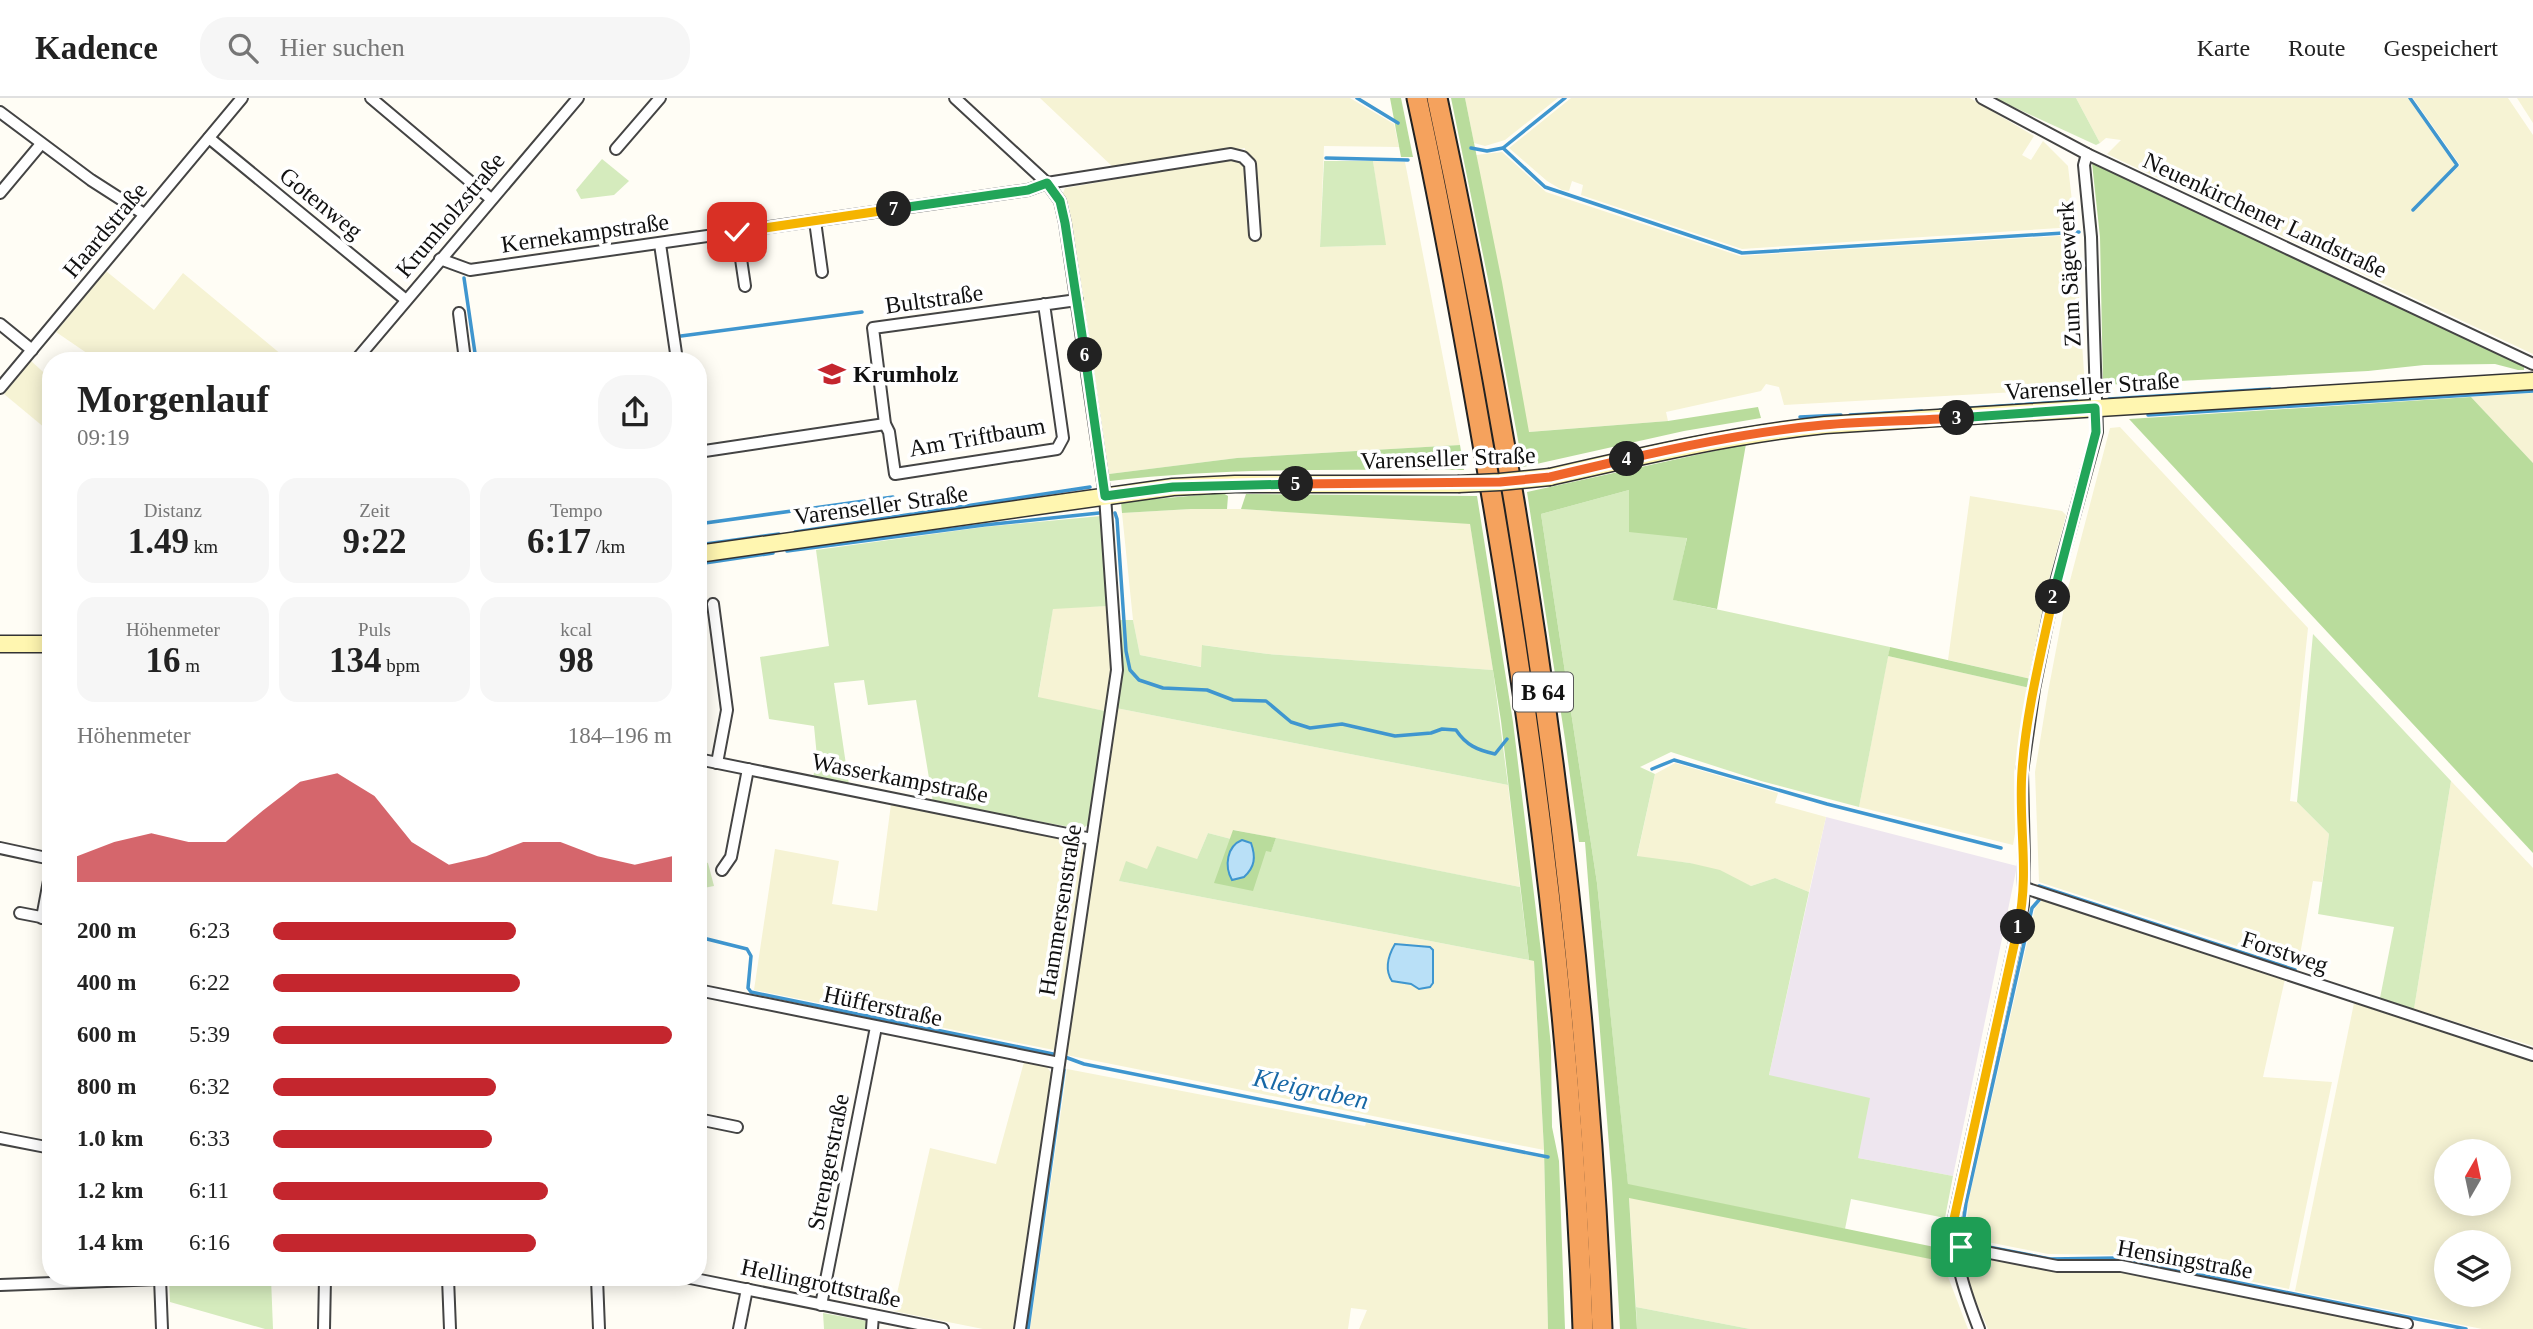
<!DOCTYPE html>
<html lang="de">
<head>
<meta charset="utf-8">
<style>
  body { margin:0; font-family:"Times New Roman",serif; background:#f6f6f6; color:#222; height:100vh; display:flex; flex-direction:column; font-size:26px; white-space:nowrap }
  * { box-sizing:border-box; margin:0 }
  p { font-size:23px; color:#767676 }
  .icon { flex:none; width:38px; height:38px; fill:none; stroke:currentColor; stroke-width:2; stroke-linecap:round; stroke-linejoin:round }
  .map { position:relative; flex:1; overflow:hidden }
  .details { position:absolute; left:42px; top:254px; width:665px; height:934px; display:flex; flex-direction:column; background:#fff; border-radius:28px; box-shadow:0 4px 18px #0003 }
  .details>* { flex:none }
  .needle { width:46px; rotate:9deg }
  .buttons { position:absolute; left:2434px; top:1041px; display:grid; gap:14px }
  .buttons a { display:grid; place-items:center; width:77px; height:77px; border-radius:50%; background:#fff; box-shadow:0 4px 18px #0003; font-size:35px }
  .pin { position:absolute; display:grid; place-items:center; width:60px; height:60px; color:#fff; margin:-30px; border-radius:14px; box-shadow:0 4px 10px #0006 }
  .km { position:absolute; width:35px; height:35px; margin:-18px; border-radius:50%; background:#222; color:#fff; font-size:19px; line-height:35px; text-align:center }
  .round { display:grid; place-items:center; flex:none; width:74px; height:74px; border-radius:28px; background:#f6f6f6 }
  .summary { display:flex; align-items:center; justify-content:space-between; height:119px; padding:0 35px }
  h1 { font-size:38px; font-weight:700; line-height:52px }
  .stats { display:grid; grid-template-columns:repeat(3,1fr); gap:10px; height:119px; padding:7px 35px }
  .stats div { display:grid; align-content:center; border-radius:18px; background:#f6f6f6; text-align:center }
  .stats b { font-size:35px; font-weight:700 }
  .stats small { font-size:19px; font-weight:400 }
  .stats p { font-size:19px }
  .chart { height:196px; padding:14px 35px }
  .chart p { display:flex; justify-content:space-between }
  .chart svg { width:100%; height:126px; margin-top:7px; fill:#c4262e; opacity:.7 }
  ul { padding:0 35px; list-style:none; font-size:23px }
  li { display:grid; grid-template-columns:112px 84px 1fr; align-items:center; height:52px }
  li i { height:18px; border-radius:9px; background:#c4262e }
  header { display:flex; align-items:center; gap:42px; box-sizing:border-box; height:98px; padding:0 35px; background:#fff; border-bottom:2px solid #e0e0e0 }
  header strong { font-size:33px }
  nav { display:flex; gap:38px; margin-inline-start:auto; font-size:24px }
  .search { width:490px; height:63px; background:#f6f6f6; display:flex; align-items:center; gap:18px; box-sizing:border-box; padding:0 24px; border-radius:28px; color:#767676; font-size:26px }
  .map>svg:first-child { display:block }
</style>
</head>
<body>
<header>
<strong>Kadence</strong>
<div class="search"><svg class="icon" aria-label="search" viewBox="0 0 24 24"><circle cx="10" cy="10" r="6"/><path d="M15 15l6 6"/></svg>Hier suchen</div>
<nav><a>Karte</a><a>Route</a><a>Gespeichert</a></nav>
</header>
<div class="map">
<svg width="2533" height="1231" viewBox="0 0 2533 1231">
  <rect width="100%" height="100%" fill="#fffdf5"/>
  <polygon fill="#eee6ef" points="1826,719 2017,768 1953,1078 1858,1060 1769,977"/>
  <g fill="#f6f3d4" fill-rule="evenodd">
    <polygon points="1040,0 1350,0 1394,26 1399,49 1324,48 1320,149 1385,147 1373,63 1405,64 1460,347 1237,360 1109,376 1069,107 1063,95 1065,90 1229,62 1241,63 1246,68 1245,50 1115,71"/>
    <polygon points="1465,0 1558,0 1505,42 1485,48 1474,45"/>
    <polygon points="1571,0 1970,0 2034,38 2022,57 2031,62 2043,43 2068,68 2075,129 1742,151 1581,97 1583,87 1572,83 1569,93 1562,92 1547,83 1509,50"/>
    <polygon points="2076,0 2408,0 2455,67 2411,112 2413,114 2460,67 2413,0 2508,0 2533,37 2533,256 2107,56 2121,42 2106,40 2100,45"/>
    <polygon points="2517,0 2533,0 2533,25"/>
    <polygon points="1502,54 1546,94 1740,158 2075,137 2085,290 1784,307 1779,289 1766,286 1761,293 1666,314 1668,323 1528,334 1476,57"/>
    <polygon points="106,173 154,212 183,175 288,262 97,262 56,234"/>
    <polygon points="31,263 51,281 51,335 4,296"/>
    <polygon points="2533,295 2533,365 2471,299"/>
    <polygon points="2120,329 2308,530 2290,703 2297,704 2329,736 2322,784 2313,783 2298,868 2039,784 2035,674 2048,594 2067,494 2110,330"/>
    <polygon points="1970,398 2062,413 2066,417 2047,489 2031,581 1948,562"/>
    <polygon points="1191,411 1241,411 1470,425 1493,572 1268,556 1203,547 1202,569 1140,557 1133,522 1122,415"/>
    <polygon points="1108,508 1112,571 1105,613 1038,600 1053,510"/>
    <polygon points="1888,558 2030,590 2014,674 2016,730 2013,747 1859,709"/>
    <polygon points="1116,610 1508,687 1520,789 1234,732 1231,741 1208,735 1197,761 1147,771 1119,783 1534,863 1544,1052 1066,957"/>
    <polygon points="1675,665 1778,695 1775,705 1826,719 1809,794 1775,780 1751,788 1690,765 1637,759 1655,676"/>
    <polygon points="2451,683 2533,770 2533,948 2414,911"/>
    <polygon points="891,706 1079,744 1084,753 1054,952 754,892 775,751 839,763 832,806 877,813"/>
    <polygon points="2042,802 2285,881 2263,979 2332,984 2289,1191 2117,1157 2048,1156 1967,1140 1968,1105 2035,810"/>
    <path d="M2354,905l179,58v268h-51l-187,-38zM2446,1054h53v52h-53zM2499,1144v53h-53v-53z"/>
    <polygon points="1024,964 1047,969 1052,976 1013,1231 983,1231 893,1213 930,1050 996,1066"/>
    <polygon points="1067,971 1365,1028 1366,1025 1544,1060 1548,1231 1359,1231 1367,1212 1351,1210 1348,1231 1030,1231"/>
    <polygon points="1629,1099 1942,1163 1968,1231 1750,1231 1636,1209"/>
    <polygon points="1971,1155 2120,1173 2411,1231 1988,1231 1966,1180 1962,1160"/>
  </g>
  <g fill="#d5ebbd">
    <polygon points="1994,0 2076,0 2100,45 2096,47"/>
    <polygon points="602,61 629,83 614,97 581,101 576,92"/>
    <polygon points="1324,63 1373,63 1386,147 1320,149"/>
    <polygon points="1629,392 1687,439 1674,502 1890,549 1859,709 1761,683 1671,654 1640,669 1655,676 1637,758 1690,765 1720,772 1751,788 1775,780 1809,794 1769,977 1870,1000 1858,1060 1953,1078 1945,1120 1851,1101 1845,1131 1628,1087 1597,785 1541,416"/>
    <polygon points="1101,418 1108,508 1053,511 1038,599 1105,613 1088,727 1081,731 933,704 916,602 868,607 864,582 834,585 849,687 813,680 817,659 814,628 769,621 760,559 829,548 816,452 984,429"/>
    <polygon points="1119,522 1133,522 1140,557 1201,569 1202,547 1268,556 1493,572 1508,687 1116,610 1122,563"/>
    <polygon points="2313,536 2451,683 2414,911 2380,900 2394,829 2318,816 2329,736 2297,704"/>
    <polygon points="1208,735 1231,741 1215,785 1266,752 1271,753 1276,740 1520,789 1529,862 1119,783 1126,763 1147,771 1157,748 1197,761"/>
    <polygon points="698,762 708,765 714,788 698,791"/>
    <polygon points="169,1180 271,1180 273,1231 265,1231 170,1204"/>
    <polygon points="1636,1209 1750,1231 1637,1231"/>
    <polygon points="823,1215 867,1223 867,1231 824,1231"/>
  </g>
  <g fill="#b9dc9c">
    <polygon points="1390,0 1401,0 1413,59 1401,59"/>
    <polygon points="1451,0 1465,0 1502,184 1529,334 1668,323 1758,309 1761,320 1684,333 1523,369 1489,186"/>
    <polygon points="2092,65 2524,267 2524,272 2518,272 2495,266 2424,267 2368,273 2103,287 2100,139"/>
    <polygon points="2471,299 2533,365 2533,755 2129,321"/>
    <polygon points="1746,346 1717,511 1673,502 1687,440 1629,434 1629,392 1541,416 1597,785 1628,1086 1949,1152 1950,1165 1629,1100 1637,1231 1620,1231 1612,1085 1585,744 1579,744 1565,641 1527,394"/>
    <path d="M1460,347l4,25c-118,0 -236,-3 -354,11l-1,-7 128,-16z"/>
    <polygon points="1223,395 1228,398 1227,411 1191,411 1122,415 1121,404"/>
    <polygon points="1246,396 1477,398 1513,624 1542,862 1551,948 1552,1029 1559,1063 1565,1231 1548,1231 1544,1052 1534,863 1529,862 1501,623 1470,426 1241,411"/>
    <polygon points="1890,549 2031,581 2030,590 1888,558"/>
    <polygon points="1233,732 1276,740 1271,754 1266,753 1253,793 1214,785"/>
  </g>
  <g fill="#b9e0f7" stroke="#3f96cf" stroke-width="2">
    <path d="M1242,742l9,3c5,14 4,24 -7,34l-12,3c-8,-14 -5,-34 10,-40z"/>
    <path d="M1395,846l35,3 3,3v33l-3,4 -11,2 -8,-5 -19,-3c-8,-12 -4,-25 3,-37z"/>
  </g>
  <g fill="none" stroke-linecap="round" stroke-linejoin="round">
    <g stroke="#3f96cf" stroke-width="3.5">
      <polyline points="1357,0 1398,25"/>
      <polyline points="2410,0 2457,67 2413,112"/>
      <polyline points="1471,50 1487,53 1503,50 1565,0"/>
      <polyline points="1503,50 1545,89 1742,155 2079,134"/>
      <polyline points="1326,60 1408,62"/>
      <polyline points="464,180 476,262"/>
      <polyline points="681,238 862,214"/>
      <polyline points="2109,301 2270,291"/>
      <polyline points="1940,312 2077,303"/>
      <polyline points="1850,317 1922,313"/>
      <polyline points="2148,317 2533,293"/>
      <polyline points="1800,319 1841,317"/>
      <path d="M1115,415l2,6 9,132 4,19 9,10 24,8 44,2 26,10 33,1 25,21 19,6 32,-4 53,12 36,-3 11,-4 14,1c10,15 21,20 39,24l12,-15"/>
      <polyline points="698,426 893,399"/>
      <polyline points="795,434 1090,389"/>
      <polyline points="698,447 779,436"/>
      <polyline points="787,453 984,427 1099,415"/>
      <polyline points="698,466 773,455"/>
      <polyline points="1652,671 1674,662 1827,706 2001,750"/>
      <polyline points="2039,788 2295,872"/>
      <path d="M2039,802l-7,8 -66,295c-1,12 -7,30 2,40l82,16 67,-1 349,71"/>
      <polyline points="698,833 703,840 747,851 751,858 748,890 751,894 1053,956"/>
      <polyline points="1065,959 1084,966 1548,1059"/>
      <polyline points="1028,1231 1064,972"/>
    </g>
    <defs>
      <g id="street">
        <polyline points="371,0 491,101"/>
        <polyline points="955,0 1047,85 1060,103 1065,125 1105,398 1117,572 1020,1231"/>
        <polyline points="1982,0 2087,56 2533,266"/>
        <polyline points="0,14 91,82 144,116"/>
        <polyline points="209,40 406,202"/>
        <polyline points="616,51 660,0"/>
        <polyline points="0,95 41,46"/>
        <polyline points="815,123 822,174"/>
        <polyline points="737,134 745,188"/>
        <polyline points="660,146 677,262"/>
        <polyline points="440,161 470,172 1028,92 1047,85 1231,56 1243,59 1250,66 1255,137"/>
        <polyline points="1044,206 1063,340 1057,351 895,376 889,334 885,326 873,230 1077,202"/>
        <polyline points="459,215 465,262"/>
        <polyline points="0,226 32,252"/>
        <polyline points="356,262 578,0"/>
        <polyline points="0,290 242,0"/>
        <polyline points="698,354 885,326"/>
        <polyline points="713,506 727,612 717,665"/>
        <polyline points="698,661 1092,741"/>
        <polyline points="0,750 51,761"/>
        <polyline points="722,772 731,759 748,671"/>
        <polyline points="2025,790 2533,957"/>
        <polyline points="20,815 51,821"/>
        <polyline points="42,820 51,772"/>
        <polyline points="698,892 1059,965"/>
        <polyline points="698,1021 737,1029"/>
        <polyline points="0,1040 51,1050"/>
        <polyline points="1954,1148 2057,1168 2121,1168 2407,1226"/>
        <polyline points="160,1180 162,1231"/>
        <polyline points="448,1180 450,1231"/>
        <polyline points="597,1180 599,1231"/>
        <polyline points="690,1180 943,1231"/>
        <polyline points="0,1187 160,1181"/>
        <polyline points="821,1207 876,929"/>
        <polyline points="324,1231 325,1180"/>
        <polyline points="739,1231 747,1191"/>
        <polyline points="872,1231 873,1217"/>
        <path d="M1979,1231c-15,-39 -25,-68 -25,-110l69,-314 1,-44 -2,-89 12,-83 20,-100 43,-157 -6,-195 -7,-72 3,-11"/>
      </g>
      <g id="secondary">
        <path d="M1550,379c91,-21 181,-42 275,-52l708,-44"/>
        <polyline points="698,456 1173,389 1235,386 1458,386"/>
        <polyline points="0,546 51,546"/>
      </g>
      <g id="highway">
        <path d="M1417,0c28,128 51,258 73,387 48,279 83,561 93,844"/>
        <path d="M1437,0c87,405 149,817 165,1231"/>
      </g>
    </defs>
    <use href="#street" stroke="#444" stroke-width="14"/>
    <use href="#secondary" stroke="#333" stroke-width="19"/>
    <use href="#highway" stroke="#222" stroke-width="23"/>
    <use href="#street" stroke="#fff" stroke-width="10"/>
    <use href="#secondary" stroke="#fff6b0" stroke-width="16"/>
    <use href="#highway" stroke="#f5a25d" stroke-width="19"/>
    <defs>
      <polyline id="secondary-bridge" points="1458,386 1500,384 1550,379"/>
    </defs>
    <use href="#secondary-bridge" stroke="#333" stroke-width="19" stroke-linecap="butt"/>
    <use href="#secondary-bridge" stroke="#fff6b0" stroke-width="16"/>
  </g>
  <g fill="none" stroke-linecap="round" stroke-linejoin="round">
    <defs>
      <polyline id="split-1" points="1961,1149 1954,1148 1954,1121 2018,829"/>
      <path id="split-2" d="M2018,829c12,-56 0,-102 4,-156 4,-58 19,-117 31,-174"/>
      <polyline id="split-3" points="1957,320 2095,310 2096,334 2053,499"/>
      <path id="split-4" d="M1627,361c65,-15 130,-28 196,-34 44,-4 89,-4 134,-7"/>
      <polyline id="split-5" points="1296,386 1500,384 1550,379 1627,361"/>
      <polyline id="split-6" points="1085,257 1105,398 1173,389 1296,386"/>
      <polyline id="split-7" points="894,111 1028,92 1047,85 1060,103 1065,125 1085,257"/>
      <polyline id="split-8" points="737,134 894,111"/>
    </defs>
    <use href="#split-1" stroke="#fff" stroke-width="14"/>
    <use href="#split-2" stroke="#fff" stroke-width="14"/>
    <use href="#split-3" stroke="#fff" stroke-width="14"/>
    <use href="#split-4" stroke="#fff" stroke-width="14"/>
    <use href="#split-5" stroke="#fff" stroke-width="14"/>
    <use href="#split-6" stroke="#fff" stroke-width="14"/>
    <use href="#split-7" stroke="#fff" stroke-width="14"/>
    <use href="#split-8" stroke="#fff" stroke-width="14"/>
    <use href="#split-1" stroke="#f5b400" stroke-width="9"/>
    <use href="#split-2" stroke="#f5b400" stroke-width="9"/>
    <use href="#split-3" stroke="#22a559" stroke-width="9"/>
    <use href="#split-4" stroke="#f0652b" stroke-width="9"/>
    <use href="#split-5" stroke="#f0652b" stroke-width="9"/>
    <use href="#split-6" stroke="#22a559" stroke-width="9"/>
    <use href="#split-7" stroke="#22a559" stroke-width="9"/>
    <use href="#split-8" stroke="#f5b400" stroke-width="9"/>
  </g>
  <defs>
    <symbol id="school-bare" viewBox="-9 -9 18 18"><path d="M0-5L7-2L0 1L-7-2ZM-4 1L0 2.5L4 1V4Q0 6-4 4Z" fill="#c4262e" stroke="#fff" stroke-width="2.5" paint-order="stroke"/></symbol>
  </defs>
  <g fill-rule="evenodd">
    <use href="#school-bare" x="813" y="257" width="38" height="38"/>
  </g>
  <g text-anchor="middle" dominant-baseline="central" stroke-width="7" stroke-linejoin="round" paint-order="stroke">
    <rect fill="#fff" stroke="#585858" stroke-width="2" x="1513" y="574.5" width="60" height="39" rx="5"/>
    <g font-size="23" font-weight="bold" fill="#111">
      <text x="1543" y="594">B 64</text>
    </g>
    <g font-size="24" fill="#111" stroke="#fff">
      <text transform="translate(321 105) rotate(39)">Gotenweg</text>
      <text transform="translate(450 117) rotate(-50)">Krumholzstraße</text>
      <text transform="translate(2265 117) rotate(25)">Neuenkirchener Landstraße</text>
      <text transform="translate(105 132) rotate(-50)">Haardstraße</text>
      <text transform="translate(585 135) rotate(-8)">Kernekampstraße</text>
      <text transform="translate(2069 176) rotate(-93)">Zum Sägewerk</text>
      <text transform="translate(934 201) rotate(-8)">Bultstraße</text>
      <text transform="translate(2092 288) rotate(-4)">Varenseller Straße</text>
      <text transform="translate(977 339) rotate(-10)">Am Triftbaum</text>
      <text transform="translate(1448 360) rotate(-2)">Varenseller Straße</text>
      <text transform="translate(881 407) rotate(-8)">Varenseller Straße</text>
      <text transform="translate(900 680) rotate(11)">Wasserkampstraße</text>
      <text transform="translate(1060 812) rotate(-81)">Hammersenstraße</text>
      <text transform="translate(2285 854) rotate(18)">Forstweg</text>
      <text transform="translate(883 908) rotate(12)">Hüfferstraße</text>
      <text transform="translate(828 1064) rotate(-79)">Strengerstraße</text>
      <text transform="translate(2185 1161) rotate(10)">Hensingstraße</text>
      <text transform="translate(821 1185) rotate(12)">Hellingrottstraße</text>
    </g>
    <g font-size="24" font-weight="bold" fill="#111" stroke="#fff" text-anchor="start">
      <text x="853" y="276">Krumholz</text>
    </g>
    <g font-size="26" font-style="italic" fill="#1768a6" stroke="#fff">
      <text transform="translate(1311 991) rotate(12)">Kleigraben</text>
    </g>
  </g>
</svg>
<div class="buttons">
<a><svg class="needle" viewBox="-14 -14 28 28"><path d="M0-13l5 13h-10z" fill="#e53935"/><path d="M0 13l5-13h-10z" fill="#767676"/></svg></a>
<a><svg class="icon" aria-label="layers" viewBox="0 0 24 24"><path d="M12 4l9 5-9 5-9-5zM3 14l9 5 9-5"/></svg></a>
</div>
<div class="pin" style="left:1961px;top:1149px;background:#1e9e55"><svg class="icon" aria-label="arrive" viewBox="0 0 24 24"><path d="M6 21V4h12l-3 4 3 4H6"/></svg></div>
<div class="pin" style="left:737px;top:134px;background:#d93025"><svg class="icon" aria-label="check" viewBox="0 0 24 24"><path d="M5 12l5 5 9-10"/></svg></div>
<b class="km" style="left:2018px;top:829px">1</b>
<b class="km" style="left:2053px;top:499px">2</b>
<b class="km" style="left:1957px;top:320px">3</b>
<b class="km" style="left:1627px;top:361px">4</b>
<b class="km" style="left:1296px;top:386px">5</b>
<b class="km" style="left:1085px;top:257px">6</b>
<b class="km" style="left:894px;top:111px">7</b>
<section class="details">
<div class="summary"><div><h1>Morgenlauf</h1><p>09:19</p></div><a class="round"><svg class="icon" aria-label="share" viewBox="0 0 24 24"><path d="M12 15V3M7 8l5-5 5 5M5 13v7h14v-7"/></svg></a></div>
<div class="stats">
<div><p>Distanz</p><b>1.49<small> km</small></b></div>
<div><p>Zeit</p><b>9:22</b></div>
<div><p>Tempo</p><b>6:17<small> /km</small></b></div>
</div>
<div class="stats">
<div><p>Höhenmeter</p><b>16<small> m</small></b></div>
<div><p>Puls</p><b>134<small> bpm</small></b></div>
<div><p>kcal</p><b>98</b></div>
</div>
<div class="chart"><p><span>Höhenmeter</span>184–196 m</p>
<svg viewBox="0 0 160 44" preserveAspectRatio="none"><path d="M0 44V35L10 30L20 27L30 30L40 30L50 19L60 9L70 6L80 14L90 30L100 38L110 35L120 30L130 30L140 35L150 38L160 35V44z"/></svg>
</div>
<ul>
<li><b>200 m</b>6:23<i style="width:61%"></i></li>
<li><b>400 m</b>6:22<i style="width:62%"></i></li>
<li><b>600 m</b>5:39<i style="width:100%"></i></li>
<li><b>800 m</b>6:32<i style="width:56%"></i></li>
<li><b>1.0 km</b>6:33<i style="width:55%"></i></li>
<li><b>1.2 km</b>6:11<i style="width:69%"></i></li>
<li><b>1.4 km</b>6:16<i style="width:66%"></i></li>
</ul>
</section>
</div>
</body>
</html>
